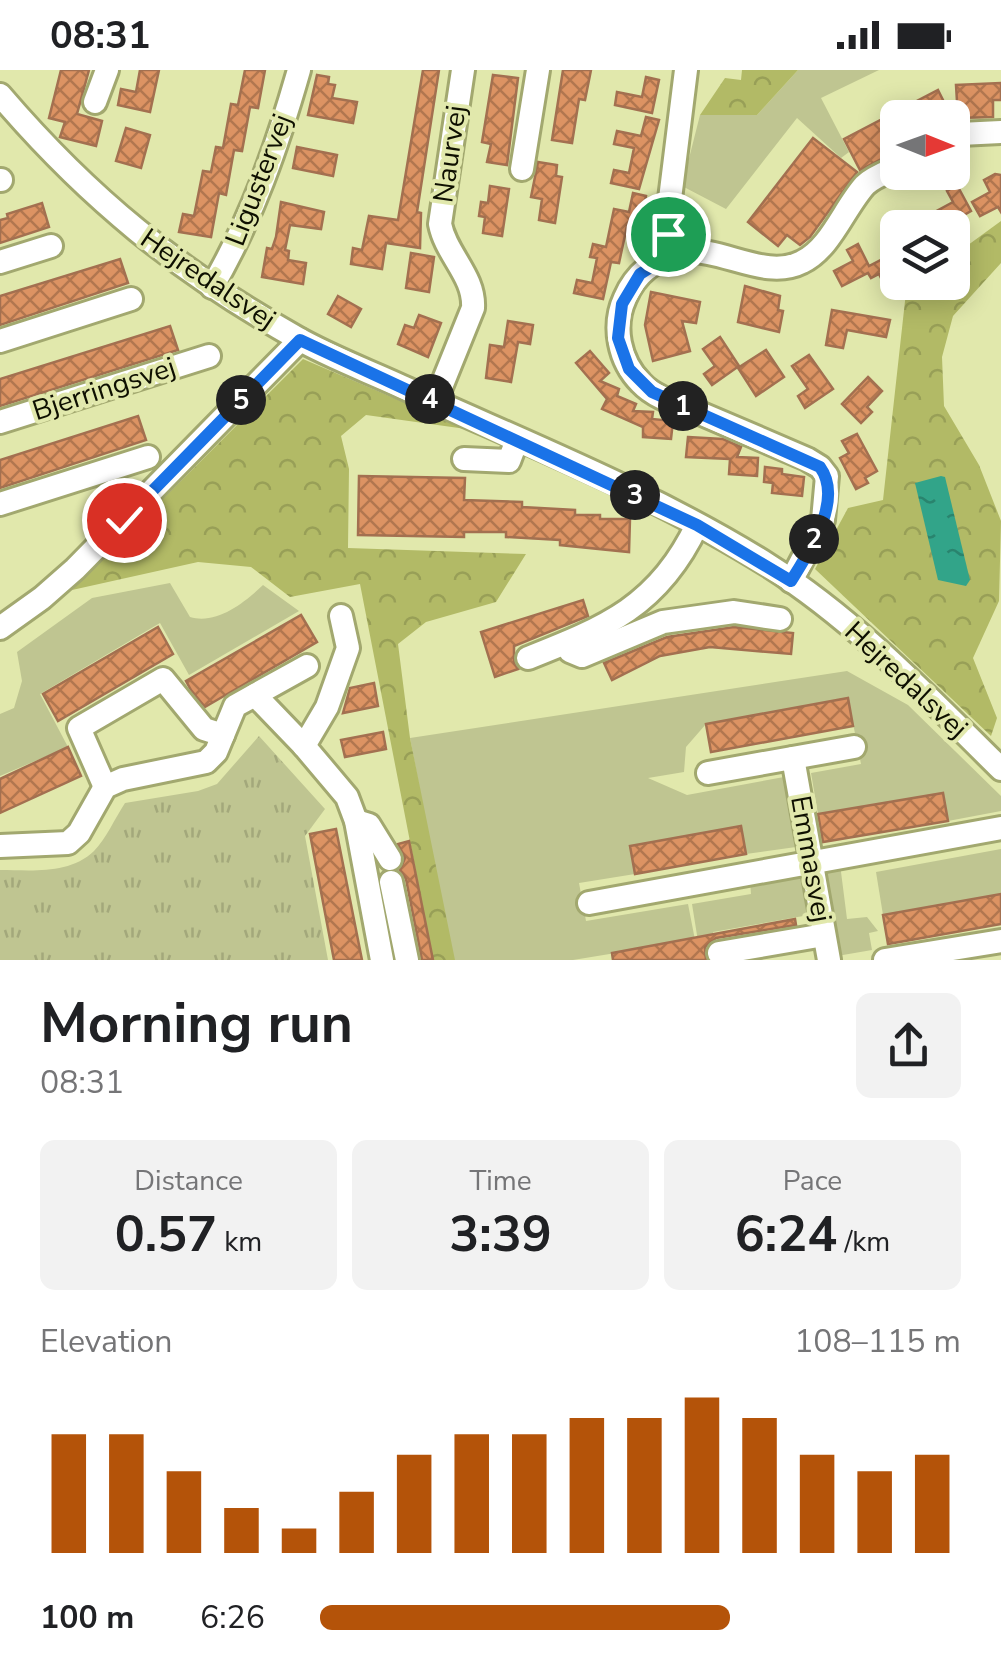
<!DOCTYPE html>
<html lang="en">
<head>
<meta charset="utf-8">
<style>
  body { margin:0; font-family:"Nunito Sans",sans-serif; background:#f2f2f2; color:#202124; height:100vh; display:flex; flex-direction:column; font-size:38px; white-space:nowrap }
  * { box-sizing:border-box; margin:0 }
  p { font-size:32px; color:#757577 }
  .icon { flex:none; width:55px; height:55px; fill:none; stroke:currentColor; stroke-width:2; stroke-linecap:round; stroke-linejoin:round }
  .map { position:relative; height:890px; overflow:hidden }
  .drawer { display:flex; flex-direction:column; background:#fff; flex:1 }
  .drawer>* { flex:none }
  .needle { width:65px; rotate:91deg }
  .controls { position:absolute; left:880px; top:30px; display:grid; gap:20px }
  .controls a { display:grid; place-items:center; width:90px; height:90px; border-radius:15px; background:#fff; box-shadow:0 5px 25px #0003; font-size:50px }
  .pin { position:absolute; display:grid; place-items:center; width:85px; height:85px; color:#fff; margin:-42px; border:5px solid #fff; border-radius:50%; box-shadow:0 2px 10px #0007 }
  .km { position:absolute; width:50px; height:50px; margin:-25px; border-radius:50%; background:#222; color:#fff; font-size:28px; line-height:50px; text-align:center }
  .round { display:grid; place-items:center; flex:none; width:105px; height:105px; border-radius:15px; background:#f2f2f2 }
  .headline { display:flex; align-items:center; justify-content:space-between; height:170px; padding:0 40px }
  h1 { font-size:55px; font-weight:700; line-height:75px }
  .stats { display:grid; grid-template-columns:repeat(3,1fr); gap:15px; height:170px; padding:10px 40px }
  .stats div { display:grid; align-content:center; border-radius:15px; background:#f2f2f2; text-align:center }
  .stats b { font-size:50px; font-weight:700 }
  .stats small { font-size:28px; font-weight:400 }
  .stats p { font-size:28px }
  .chart { height:280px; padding:20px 40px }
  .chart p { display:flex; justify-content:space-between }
  .chart svg { width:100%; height:180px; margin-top:10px; stroke:#b45309; stroke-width:6 }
  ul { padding:0 40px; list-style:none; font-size:32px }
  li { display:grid; grid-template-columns:160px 120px 1fr; align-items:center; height:75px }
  li i { height:25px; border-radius:12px; background:#b45309 }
  .status { display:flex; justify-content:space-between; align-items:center; height:70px; padding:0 50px; background:#fff; direction:ltr }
  .status svg { height:28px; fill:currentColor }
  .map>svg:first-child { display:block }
</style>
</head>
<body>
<div class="status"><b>08:31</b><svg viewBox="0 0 49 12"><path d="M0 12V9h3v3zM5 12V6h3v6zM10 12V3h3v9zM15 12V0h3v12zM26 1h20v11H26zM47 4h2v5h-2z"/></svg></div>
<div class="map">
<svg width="1001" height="890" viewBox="0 0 1001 890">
  <defs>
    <pattern id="forest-crowns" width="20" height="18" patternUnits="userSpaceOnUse" patternTransform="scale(2.5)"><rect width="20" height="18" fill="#b2ba66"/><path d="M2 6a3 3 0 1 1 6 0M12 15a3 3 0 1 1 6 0" fill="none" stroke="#989f57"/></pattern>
    <pattern id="park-tufts" width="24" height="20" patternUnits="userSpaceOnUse" patternTransform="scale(2.5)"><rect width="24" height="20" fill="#bfc591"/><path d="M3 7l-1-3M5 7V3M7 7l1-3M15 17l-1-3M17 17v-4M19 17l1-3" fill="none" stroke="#a3a87b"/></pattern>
    <pattern id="water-ripples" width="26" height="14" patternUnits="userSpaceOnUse" patternTransform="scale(2.5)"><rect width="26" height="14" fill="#32a489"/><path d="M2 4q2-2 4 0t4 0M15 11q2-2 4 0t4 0" fill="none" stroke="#29846e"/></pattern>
    <pattern id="building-cross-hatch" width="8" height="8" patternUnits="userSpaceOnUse" patternTransform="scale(2.5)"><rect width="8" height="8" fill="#dc9363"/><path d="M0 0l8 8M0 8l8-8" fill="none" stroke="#b1764f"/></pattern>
  </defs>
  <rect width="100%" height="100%" fill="#e1e8ac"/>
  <g fill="#bfc591">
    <polygon points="798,0 879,0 821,28 849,82 841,88 797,48 726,139 682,116 700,45 757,45"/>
    <path d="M170,513l20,34c27,8 55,-15 73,-32l36,26 -110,64 -29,-52 -120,71 28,53 -68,29v-62l14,-6 8,-27 -5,-29 75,-54z"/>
    <polygon points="847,601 908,635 1001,726 1001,741 948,751 943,723 818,744 811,703 861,694 848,628 706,654 686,677 684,702 648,708 687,725 784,707 796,777 746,784 741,756 631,776 635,804 579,813 586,851 688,834 695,870 573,890 452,890 410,668"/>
    <polygon points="1001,779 1001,824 883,845 876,802"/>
    <polygon points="840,794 847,849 867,847 878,861 869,863 872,880 837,886 823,801"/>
    <polygon points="802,804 809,845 713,862 717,890 701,890 692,834 751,824 750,810"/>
  </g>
  <g fill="url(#forest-crowns)">
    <polygon points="742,0 798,0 757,45 700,45 725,8 741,10"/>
    <polygon points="1001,151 1001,193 953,246 942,287 944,336 979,395 1001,451 999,531 973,588 997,648 991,666 815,499 848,438 883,430 907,213 952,212 953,186"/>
    <polygon points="303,289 466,359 366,345 341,366 349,399 348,478 526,484 496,532 426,552 398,574 410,668 455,890 433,890 360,514 290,527 251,497 198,492 72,520"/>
  </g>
  <path fill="url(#park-tufts)" d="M259,666l66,73 -20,27 23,124h-328v-90c31,0 69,5 94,-19 12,-12 21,-33 31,-48l73,-12 19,-7z"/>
  <polygon fill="url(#water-ripples)" points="941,406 945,407 970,510 966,516 938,510 915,413"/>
  <g fill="url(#building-cross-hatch)" stroke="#a37050" stroke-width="2.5">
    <polygon points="61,0 89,0 77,44 102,51 96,76 60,67 65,52 49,48"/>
    <polygon points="140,0 159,0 150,42 118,35 121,19 136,22"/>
    <polygon points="245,0 265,0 258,38 250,37 242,81 234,80 226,125 219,123 211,167 179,162 183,144 194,146 203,101 211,102 216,77 223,78 231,34 238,35"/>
    <polygon points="423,0 439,0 417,142 421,143 420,178 386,173 382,199 351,194 353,178 362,180 369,146 398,150"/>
    <polygon points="563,0 591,0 585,30 579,29 572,73 552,70"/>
    <polygon points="317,5 329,7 328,14 335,15 332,28 357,32 353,53 308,45"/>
    <polygon points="493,5 518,8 507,95 487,92 491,74 482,72"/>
    <polygon points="646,7 659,10 652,43 615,35 617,22 642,27"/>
    <polygon points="1001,13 1001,30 993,30 993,47 958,48 956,15"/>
    <polygon points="938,20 952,48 898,48 898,61 883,68 891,84 860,100 844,69"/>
    <polygon points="646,47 659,50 639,119 611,113 614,100 629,103 634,78 614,74 617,61 641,66"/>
    <polygon points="126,58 150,65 141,98 116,91"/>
    <polygon points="813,68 857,102 810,167 800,175 787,165 778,176 748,152"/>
    <polygon points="297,77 337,85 333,106 293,98"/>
    <polygon points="538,92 557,95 556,106 562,107 555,153 539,150 542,129 531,127"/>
    <polygon points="995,104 1001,105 1001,142 998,137 980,146 972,132 990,122 984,110"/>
    <polygon points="957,115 971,141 941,158 905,158 953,132 947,121"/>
    <polygon points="490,116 509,119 502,166 483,163 485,147 479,146 481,132 488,133"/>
    <polygon points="633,123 646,126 639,159 627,156 619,193 611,192 603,229 574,223 577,210 592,213 597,188 590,187 593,174 606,177 614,139 629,142"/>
    <polygon points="281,132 324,142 321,159 290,155 285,180 289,181 288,190 306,193 303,214 262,207 267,178 272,179 276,167"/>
    <polygon points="42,133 49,157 0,173 0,150 8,148 7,144"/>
    <polygon points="858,174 869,196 898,181 898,200 881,208 879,204 871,208 868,203 842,216 834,201 853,191 847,180"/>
    <polygon points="411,183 434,187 429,222 406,218"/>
    <polygon points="120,189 128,213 0,255 0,226"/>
    <polygon points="745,216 780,226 778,240 783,241 779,262 738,252"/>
    <polygon points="651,222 700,232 696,253 682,251 690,281 653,291 645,255"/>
    <polygon points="338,226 361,239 351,257 328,244"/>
    <polygon points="832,240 890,250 886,267 847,260 843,278 826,275"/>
    <polygon points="419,245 441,253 428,287 398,274 405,255 414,258"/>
    <polygon points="508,251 533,255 530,274 518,272 511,312 486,308 490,275 504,277"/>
    <polygon points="170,256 178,280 0,336 0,309"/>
    <polygon points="720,267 739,296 712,315 704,304 715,296 703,279"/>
    <polygon points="766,280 784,307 756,326 738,298"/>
    <polygon points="590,281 609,303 600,311 619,319 617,326 636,334 633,341 653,342 652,349 673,351 671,369 643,367 643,357 602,339 607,329 576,293"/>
    <polygon points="809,285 833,319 805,338 798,326 808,319 792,296"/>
    <polygon points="868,307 882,321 867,337 872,342 861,353 842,334"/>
    <polygon points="138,346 146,370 0,418 0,390"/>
    <polygon points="857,364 877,401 865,408 868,413 856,419 840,388 849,383 842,371"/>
    <polygon points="688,367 723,369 741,377 737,387 758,388 757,406 729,404 730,389 686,387"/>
    <polygon points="765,397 782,399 782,404 804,407 802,426 772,423 773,413 764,412"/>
    <polygon points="359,406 465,408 464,430 522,432 522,437 575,440 575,445 600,445 600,449 630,449 629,482 560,475 560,470 506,467 506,462 464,462 464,467 358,465"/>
    <polygon points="583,530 588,546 514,576 514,593 518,599 495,607 481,562"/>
    <polygon points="301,545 317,572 205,637 191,620 186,611"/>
    <polygon points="158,557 173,584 58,651 43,624"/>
    <polygon points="734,557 793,563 791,584 710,577 660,586 612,610 604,593 667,567"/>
    <polygon points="374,613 378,636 343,643 350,618"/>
    <polygon points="848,628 853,656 711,682 706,654"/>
    <polygon points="383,662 386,679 345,687 341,670"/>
    <polygon points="68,677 81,706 0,743 0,709"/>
    <polygon points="943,723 948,751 823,772 818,744"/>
    <polygon points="741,756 746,784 635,804 630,776"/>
    <polygon points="336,759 362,890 334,890 310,764"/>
    <polygon points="409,771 433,890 422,890 406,809 400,800 405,788 398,774"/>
    <polygon points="1001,824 1001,854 888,874 883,845"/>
    <polygon points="795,849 796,855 716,868 705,877 706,890 613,890 612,883"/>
  </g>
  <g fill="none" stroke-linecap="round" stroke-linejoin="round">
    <defs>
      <g id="minor">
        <path d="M0,25c89,104 178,176 297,243 35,20 74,34 110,51 121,55 248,105 361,176 87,55 160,132 233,204"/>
        <polyline points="95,32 107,0"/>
        <polyline points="952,68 960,64 1001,62"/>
        <polyline points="522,99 538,0"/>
        <polyline points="0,110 1,110"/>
        <polyline points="670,185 668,145 686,0"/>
        <polyline points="0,192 51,176"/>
        <path d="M212,217c40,-69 65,-140 87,-217"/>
        <polyline points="0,271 131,229"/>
        <path d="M435,332l38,-94c2,-32 -27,-53 -33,-84l23,-154"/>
        <polyline points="0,352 209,286"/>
        <polyline points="464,389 509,391 517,370"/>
        <polyline points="0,434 148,387"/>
        <path d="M791,511l32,-61 4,-44 -7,-9 -13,-8c-35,-15 -70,-30 -105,-45 -21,-9 -46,-15 -61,-31 -22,-22 -29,-57 -16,-85 10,-24 31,-41 57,-46 39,-6 83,29 120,10 29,-14 42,-54 63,-77 8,-8 22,-13 33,-18"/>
        <polyline points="0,558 42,528 75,499 300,270"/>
        <polyline points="566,573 570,581 582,586 663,552 734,542 780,549"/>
        <path d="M528,588c78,-31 131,-52 169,-133"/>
        <polyline points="255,625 304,676 347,727 356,751 382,890"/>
        <polyline points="304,676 327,637 348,578 341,546"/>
        <polyline points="793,688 829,890"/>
        <polyline points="708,703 854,677"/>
        <polyline points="105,717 79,658 163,609 204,659 223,665"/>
        <polyline points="356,751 369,755 390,789"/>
        <polyline points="0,776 68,773 79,763 105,717 123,709 206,692 216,682 235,636 307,596"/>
        <polyline points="391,812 407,890"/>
        <polyline points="589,833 1001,758"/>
        <polyline points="719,883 824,865"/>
        <polyline points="885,890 1001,871"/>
      </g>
    </defs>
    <use href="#minor" stroke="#a2a86f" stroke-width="28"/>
    <use href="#minor" stroke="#fff" stroke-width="22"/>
  </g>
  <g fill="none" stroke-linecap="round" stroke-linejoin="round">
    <defs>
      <path id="route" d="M124,450l176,-180 397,185 94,56c18,-29 53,-81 29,-114l-168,-75 -23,-23 -11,-31 4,-34 18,-30 30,-19 -2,-21"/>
    </defs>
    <use href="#route" stroke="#fff" stroke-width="20"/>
    <use href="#route" stroke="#1a73e8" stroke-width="12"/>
  </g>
  <g text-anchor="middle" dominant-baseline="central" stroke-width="8" stroke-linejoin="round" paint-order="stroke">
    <g font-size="28" fill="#0e0f00" stroke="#e1e8ac">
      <text transform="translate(450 84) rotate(-82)">Naurvej</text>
      <text transform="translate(259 110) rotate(-69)">Ligustervej</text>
      <text transform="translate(208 209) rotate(34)">Hejredalsvej</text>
      <text transform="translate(104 319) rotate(-18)">Bjerringsvej</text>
      <text transform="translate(906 610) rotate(43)">Hejredalsvej</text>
      <text transform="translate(811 789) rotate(80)">Emmasvej</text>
    </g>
  </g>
</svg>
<div class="controls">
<a><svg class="needle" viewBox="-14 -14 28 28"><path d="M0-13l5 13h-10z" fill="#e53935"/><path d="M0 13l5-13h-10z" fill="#757577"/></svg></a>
<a><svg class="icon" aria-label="layers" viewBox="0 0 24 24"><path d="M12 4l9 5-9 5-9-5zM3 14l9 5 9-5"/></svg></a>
</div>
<div class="pin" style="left:668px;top:164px;background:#1e9e55"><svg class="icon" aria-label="arrive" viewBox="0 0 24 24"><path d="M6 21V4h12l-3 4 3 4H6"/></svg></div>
<div class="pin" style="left:124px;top:450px;background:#d93025"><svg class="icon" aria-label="check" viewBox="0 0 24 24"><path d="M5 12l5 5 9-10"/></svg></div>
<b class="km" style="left:683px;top:336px">1</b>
<b class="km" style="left:814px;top:469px">2</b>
<b class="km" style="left:635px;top:425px">3</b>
<b class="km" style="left:430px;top:329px">4</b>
<b class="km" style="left:241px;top:330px">5</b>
</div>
<section class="drawer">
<div class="headline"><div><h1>Morning run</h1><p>08:31</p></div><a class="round"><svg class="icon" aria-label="share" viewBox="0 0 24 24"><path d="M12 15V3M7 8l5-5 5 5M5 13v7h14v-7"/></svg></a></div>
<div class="stats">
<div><p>Distance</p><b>0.57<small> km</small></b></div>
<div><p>Time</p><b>3:39</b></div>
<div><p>Pace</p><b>6:24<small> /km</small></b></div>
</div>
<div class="chart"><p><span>Elevation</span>108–115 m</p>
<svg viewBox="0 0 160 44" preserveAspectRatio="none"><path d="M5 44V15M15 44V15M25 44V24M35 44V33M45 44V38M55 44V29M65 44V20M75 44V15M85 44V15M95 44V11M105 44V11M115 44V6M125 44V11M135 44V20M145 44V24M155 44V20"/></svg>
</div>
<ul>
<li><b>100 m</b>6:26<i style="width:64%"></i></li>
</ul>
</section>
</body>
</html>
